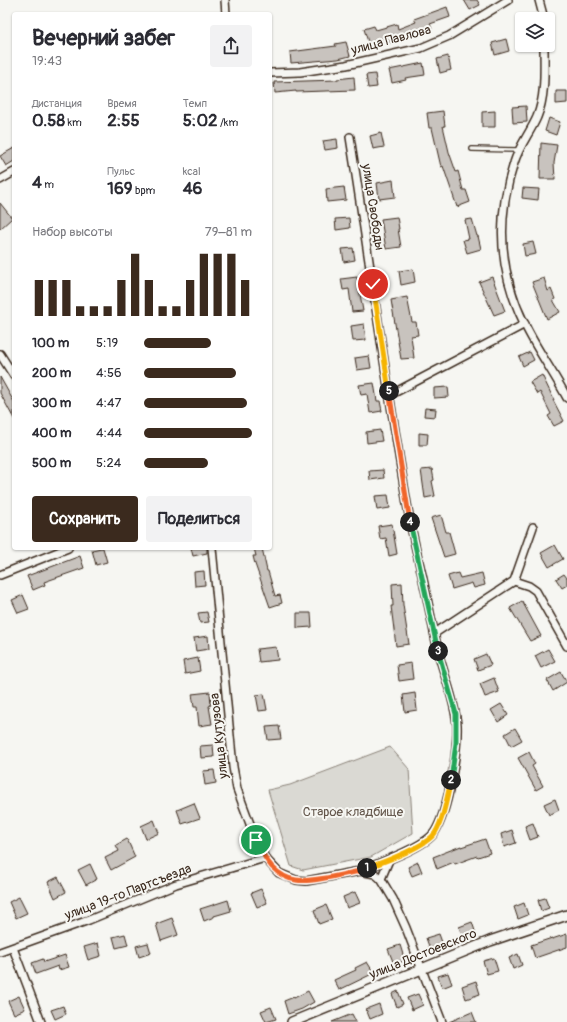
<!DOCTYPE html>
<html lang="ru">
<head>
<meta charset="utf-8">
<style>
  body { margin:0; font-family:Pangolin,sans-serif; background:#f2f2f3; color:#2b2b33; height:100vh; display:flex; flex-direction:column; font-size:15px; white-space:nowrap }
  * { box-sizing:border-box; margin:0 }
  p { font-size:13px; color:#7c7c81 }
  .icon { flex:none; width:22px; height:22px; fill:none; stroke:currentColor; stroke-width:2; stroke-linecap:round; stroke-linejoin:round }
  .map { position:relative; flex:1; overflow:hidden }
  .panel { position:absolute; left:12px; top:12px; width:260px; height:538px; display:flex; flex-direction:column; background:#fff; border-radius:4px; box-shadow:0 1px 3px #0004 }
  .panel>* { flex:none }
  .controls { position:absolute; left:515px; top:12px; display:grid; gap:8px }
  .controls a { display:grid; place-items:center; width:40px; height:40px; border-radius:4px; background:#fff; box-shadow:0 1px 3px #0004; font-size:20px }
  .pin { position:absolute; display:grid; place-items:center; width:34px; height:34px; color:#fff; margin:-17px; border:2px solid #fff; border-radius:50%; box-shadow:0 1px 4px #0007 }
  .km { position:absolute; width:20px; height:20px; margin:-10px; border-radius:50%; background:#222; color:#fff; font-size:11px; line-height:20px; text-align:center }
  .round { display:grid; place-items:center; flex:none; width:42px; height:42px; border-radius:4px; background:#f2f2f3 }
  .summary { display:flex; align-items:center; justify-content:space-between; height:68px; padding:0 20px }
  h1 { font-size:22px; font-weight:700; line-height:30px }
  .figures { display:grid; grid-template-columns:repeat(3,1fr); gap:6px; height:68px; padding:4px 20px }
  .figures div { display:grid; align-content:center }
  .figures b { font-size:17px; font-weight:700 }
  .figures small { font-size:11px; font-weight:400 }
  .figures p { font-size:11px }
  .chart { height:112px; padding:8px 20px }
  .chart p { display:flex; justify-content:space-between }
  .chart svg { width:100%; height:72px; margin-top:4px; stroke:#3b2a1e; stroke-width:6 }
  .cta { display:flex; gap:8px; margin-top:auto; padding:8px 20px }
  .cta a { flex:1; height:46px; border-radius:4px; background:#3b2a1e; color:#fff; font-size:16px; font-weight:700; line-height:46px; text-align:center }
  .cta a+a { background:#f2f2f3; color:#2b2b33 }
  ul { padding:0 20px; list-style:none; font-size:13px }
  li { display:grid; grid-template-columns:64px 48px 1fr; align-items:center; height:30px }
  li i { height:10px; border-radius:5px; background:#3b2a1e }
  .map>svg:first-child { display:block }
</style>
</head>
<body>
<div class="map">
<svg width="567" height="1022" viewBox="0 0 567 1022">
  <rect width="100%" height="100%" fill="#f6f6f2"/>
  <filter id="ink" filterUnits="userSpaceOnUse"><feTurbulence type="fractalNoise" baseFrequency=".025" numOctaves="2"/><feDisplacementMap in="SourceGraphic" scale="8" xChannelSelector="R" yChannelSelector="G"/><feConvolveMatrix kernelMatrix="1 2 1 2 8 2 1 2 1" color-interpolation-filters="sRGB"/></filter>
  <g filter="url(#ink)">
    <polygon fill="#dad9d3" stroke="#8a8278" points="390,747 409,769 413,833 371,857 303,870 291,866 268,790 290,785"/>
    <g fill="#c8c3be" stroke="#3b2a1e">
      <polygon points="464,0 477,0 480,5 470,10"/>
      <polygon points="447,7 450,17 430,24 432,29 420,34 419,31 401,38 401,40 390,43 389,39 369,45 364,29 374,26 376,30 397,24 398,29 416,22 414,19"/>
      <polygon points="506,39 509,51 495,55 492,43"/>
      <polygon points="346,42 350,56 338,59 291,63 290,52 336,46 335,44"/>
      <polygon points="448,56 451,70 440,73 437,59"/>
      <polygon points="423,63 425,75 405,78 406,80 392,83 389,70"/>
      <polygon points="375,74 377,87 368,88 366,75"/>
      <polygon points="354,77 355,90 296,92 296,91 275,93 274,82 337,80 337,79"/>
      <polygon points="556,91 567,91 567,103 556,104"/>
      <polygon points="526,106 527,122 513,123 512,107"/>
      <polygon points="443,111 445,126 443,126 449,152 456,172 458,171 463,190 466,190 470,202 457,207 443,166 441,167 432,128 429,128 427,113"/>
      <polygon points="495,111 495,127 482,127 482,112"/>
      <polygon points="549,118 560,122 556,135 545,131"/>
      <polygon points="381,133 384,147 373,149 370,136"/>
      <polygon points="337,139 338,148 325,150 323,141"/>
      <polygon points="541,143 557,145 554,163 555,179 540,179"/>
      <polygon points="14,148 14,161 6,166 0,156"/>
      <polygon points="393,180 395,197 379,199 377,183"/>
      <polygon points="344,187 346,200 327,202 326,189"/>
      <polygon points="523,188 539,189 538,200 522,198"/>
      <polygon points="0,203 12,218 0,229"/>
      <polygon points="397,217 399,229 398,229 401,247 386,249 381,219"/>
      <polygon points="349,218 350,228 336,230 335,219"/>
      <polygon points="472,219 477,236 478,236 481,249 467,253 463,240 469,239 465,220"/>
      <polygon points="533,242 536,254 525,256 523,244"/>
      <polygon points="353,248 355,260 344,262 342,249"/>
      <polygon points="413,269 415,282 401,285 399,271"/>
      <polygon points="357,277 363,311 352,312 349,289 343,290 341,279"/>
      <polygon points="492,277 505,311 494,315 479,282"/>
      <polygon points="544,278 548,291 551,289 555,299 553,300 560,312 547,319 532,282"/>
      <polygon points="407,297 412,322 416,322 418,335 411,336 414,358 401,359 391,300"/>
      <polygon points="364,324 366,340 353,341 351,326"/>
      <polygon points="530,352 534,360 523,366 519,357"/>
      <polygon points="369,356 371,368 357,370 355,358"/>
      <polygon points="542,375 554,400 553,400 564,421 554,426 548,416 551,414 540,392 537,394 530,382"/>
      <polygon points="0,377 14,402 14,419 0,393"/>
      <polygon points="374,383 377,401 380,401 382,411 370,413 367,394 361,395 359,385"/>
      <polygon points="448,387 449,397 434,398 434,388"/>
      <polygon points="425,408 436,409 435,417 424,416"/>
      <polygon points="380,430 382,441 367,443 366,432"/>
      <polygon points="419,433 428,434 427,445 419,445"/>
      <polygon points="432,469 434,480 432,481 435,496 425,498 421,470"/>
      <polygon points="383,470 384,478 370,480 369,471"/>
      <polygon points="388,495 390,508 377,510 375,496"/>
      <polygon points="441,515 446,532 449,532 455,554 444,557 431,518"/>
      <polygon points="392,524 397,554 389,556 386,538 380,539 378,526"/>
      <polygon points="555,545 563,559 549,567 541,553"/>
      <polygon points="101,548 103,548 107,562 96,565 92,550"/>
      <polygon points="191,548 207,548 207,553 193,556"/>
      <polygon points="254,548 262,548 267,571 268,571 275,596 280,595 282,603 270,607 255,564 253,556 256,556"/>
      <polygon points="80,556 84,568 44,582 45,585 33,590 27,576"/>
      <polygon points="204,571 205,585 195,586 194,572"/>
      <polygon points="458,573 460,578 482,573 485,585 474,588 472,583 452,589 448,576"/>
      <polygon points="564,574 567,578 567,585 562,588 556,579"/>
      <polygon points="402,583 403,605 409,644 396,646 391,606 393,606 392,584"/>
      <polygon points="23,595 29,609 18,613 12,600"/>
      <polygon points="522,601 541,636 530,641 510,608"/>
      <polygon points="207,612 209,622 200,623 198,613"/>
      <polygon points="297,613 311,613 312,627 297,628"/>
      <polygon points="208,636 209,649 196,651 194,638"/>
      <polygon points="276,647 278,660 259,662 257,649"/>
      <polygon points="548,649 555,661 541,668 535,656"/>
      <polygon points="486,654 491,665 478,670 474,659"/>
      <polygon points="198,658 200,671 185,674 183,661"/>
      <polygon points="411,663 413,679 399,681 397,665"/>
      <polygon points="561,672 567,682 553,691 547,680"/>
      <polygon points="494,678 499,692 485,697 480,684"/>
      <polygon points="210,692 211,705 209,706 212,724 199,726 197,707 194,707 192,694"/>
      <polygon points="415,693 417,710 405,712 403,695"/>
      <polygon points="264,694 267,710 259,711 256,695"/>
      <polygon points="501,704 508,715 498,722 491,710"/>
      <polygon points="279,726 281,739 268,740 266,727"/>
      <polygon points="515,728 522,740 511,746 505,734"/>
      <polygon points="213,745 214,757 201,758 200,746"/>
      <polygon points="529,752 535,764 532,766 543,786 536,790 518,758"/>
      <polygon points="214,770 216,783 205,785 203,771"/>
      <polygon points="555,799 559,810 549,815 544,804"/>
      <polygon points="194,803 200,818 182,824 177,810"/>
      <polygon points="154,820 159,833 146,839 141,826"/>
      <polygon points="533,823 538,837 530,840 525,826"/>
      <polygon points="512,830 516,843 504,847 501,834"/>
      <polygon points="127,839 135,857 111,870 105,858 119,851 116,845"/>
      <polygon points="485,839 490,853 478,857 477,856 455,864 454,862 437,869 433,857 461,846 461,847"/>
      <polygon points="418,862 422,872 412,876 408,867"/>
      <polygon points="90,864 97,879 86,885 78,870"/>
      <polygon points="58,877 66,892 55,898 48,882"/>
      <polygon points="261,889 267,903 257,907 251,893"/>
      <polygon points="355,892 360,903 347,908 343,897"/>
      <polygon points="19,897 27,913 16,918 9,902"/>
      <polygon points="545,898 549,908 541,911 538,900"/>
      <polygon points="228,900 231,911 214,916 214,917 204,921 200,909"/>
      <polygon points="524,903 528,915 518,919 514,907"/>
      <polygon points="326,905 332,919 319,924 314,910"/>
      <polygon points="172,918 178,935 161,941 156,924"/>
      <polygon points="472,922 476,934 463,938 459,927"/>
      <polygon points="125,934 128,945 116,948 113,937"/>
      <polygon points="439,934 443,945 430,949 426,938"/>
      <polygon points="567,934 567,947 535,958 531,945 552,938 552,939"/>
      <polygon points="98,943 101,956 88,960 84,947"/>
      <polygon points="148,943 151,953 139,957 136,946"/>
      <polygon points="400,945 405,961 394,964 388,949"/>
      <polygon points="518,954 522,965 513,969 509,958"/>
      <polygon points="65,955 69,967 59,970 58,966 36,974 32,963 43,959 44,962"/>
      <polygon points="494,958 498,971 487,974 483,961"/>
      <polygon points="367,962 374,973 339,990 334,980 356,970 355,968"/>
      <polygon points="448,973 452,984 442,988 438,976"/>
      <polygon points="476,981 480,994 466,999 462,986"/>
      <polygon points="308,991 314,1002 302,1009 288,1014 284,1001 294,997 294,998"/>
      <polygon points="398,991 403,1004 397,1007 392,994"/>
      <polygon points="418,994 423,1005 412,1010 407,998"/>
      <polygon points="19,996 25,1009 14,1014 8,1001"/>
      <polygon points="379,1004 382,1014 370,1019 366,1009"/>
      <polygon points="63,1006 66,1014 55,1019 51,1010"/>
      <polygon points="271,1007 276,1019 266,1022 261,1011"/>
      <polygon points="472,1012 476,1022 449,1022"/>
      <polygon points="352,1014 356,1022 332,1022"/>
    </g>
    <g fill="none" stroke-linecap="round" stroke-linejoin="round">
      <defs>
        <polyline id="service" points="472,149 519,150"/>
        <g id="minor">
          <polyline points="225,0 226,14"/>
          <polyline points="539,0 544,19"/>
          <path d="M544,45c0,23 2,50 -7,72 -7,16 -18,29 -23,46 -18,55 -15,110 11,162 12,25 29,48 42,73"/>
          <polyline points="270,73 300,72 346,65 421,48 449,36 508,0"/>
          <path d="M350,137c20,126 37,253 59,378 4,25 11,49 16,74 5,22 9,45 14,66 6,23 16,46 18,70 1,25 -9,88 -23,108 -9,14 -57,31 -74,38"/>
          <polyline points="0,180 14,172"/>
          <polyline points="0,354 14,376"/>
          <polyline points="390,395 525,324"/>
          <polyline points="212,548 233,767 237,789 256,840 265,858 279,873 296,880 306,881 360,871 375,874 381,879 393,899 406,928 442,1022"/>
          <polyline points="0,575 68,548"/>
          <polyline points="514,581 529,586 536,591 567,646"/>
          <polyline points="435,633 514,581 533,527"/>
          <polyline points="381,879 389,860"/>
          <polyline points="13,948 41,1022"/>
          <polyline points="0,952 89,920 176,884 265,858"/>
        </g>
        <polyline id="tertiary" points="292,1022 490,941 567,915"/>
      </defs>
      <use href="#service" stroke="#3b2a1e" stroke-width="6"/>
      <use href="#minor" stroke="#3b2a1e" stroke-width="10"/>
      <use href="#tertiary" stroke="#3b2a1e" stroke-width="12"/>
      <use href="#service" stroke="#f6f6f2" stroke-width="3.5"/>
      <use href="#minor" stroke="#f6f6f2" stroke-width="7"/>
      <use href="#tertiary" stroke="#f6f6f2" stroke-width="9"/>
    </g>
  </g>
  <g fill="none" stroke-linecap="round" stroke-linejoin="round" filter="url(#ink)">
    <defs>
      <path id="split-1" d="M256,840c4,9 9,19 16,27 6,6 15,12 24,13 15,3 48,-6 64,-9l7,-3"/>
      <path id="split-2" d="M367,868c16,-6 59,-21 68,-35 9,-15 12,-36 16,-53"/>
      <polyline id="split-3" points="438,651 456,714 456,743 451,780"/>
      <polyline id="split-4" points="410,522 438,651"/>
      <polyline id="split-5" points="389,391 410,522"/>
      <polyline id="split-6" points="373,284 389,391"/>
    </defs>
    <use href="#split-1" stroke="#fff" stroke-width="8"/>
    <use href="#split-2" stroke="#fff" stroke-width="8"/>
    <use href="#split-3" stroke="#fff" stroke-width="8"/>
    <use href="#split-4" stroke="#fff" stroke-width="8"/>
    <use href="#split-5" stroke="#fff" stroke-width="8"/>
    <use href="#split-6" stroke="#fff" stroke-width="8"/>
    <use href="#split-1" stroke="#f0652b" stroke-width="5"/>
    <use href="#split-2" stroke="#f5b400" stroke-width="5"/>
    <use href="#split-3" stroke="#22a559" stroke-width="5"/>
    <use href="#split-4" stroke="#22a559" stroke-width="5"/>
    <use href="#split-5" stroke="#f0652b" stroke-width="5"/>
    <use href="#split-6" stroke="#f5b400" stroke-width="5"/>
  </g>
  <g text-anchor="middle" dominant-baseline="central" stroke-width="4" stroke-linejoin="round" paint-order="stroke">
    <g font-size="13" fill="#3b2a1e" stroke="#f6f6f2">
      <text transform="translate(391 40) rotate(-15)">улица Павлова</text>
      <text transform="translate(373 207) rotate(81)">улица Свободы</text>
      <text transform="translate(219 736) rotate(-96)">улица Кутузова</text>
      <text transform="translate(128 892) rotate(-21)">улица 19-го Партсъезда</text>
      <text transform="translate(423 954) rotate(-22)">улица Достоевского</text>
    </g>
    <g font-size="13" fill="#63564b" stroke="#f6f6f2">
      <text x="353" y="812">Старое кладбище</text>
    </g>
  </g>
</svg>
<div class="controls">
<a><svg class="icon" aria-label="layers" viewBox="0 0 24 24"><path d="M12 4l9 5-9 5-9-5zM3 14l9 5 9-5"/></svg></a>
</div>
<div class="pin" style="left:256px;top:840px;background:#1e9e55"><svg class="icon" aria-label="arrive" viewBox="0 0 24 24"><path d="M6 21V4h12l-3 4 3 4H6"/></svg></div>
<div class="pin" style="left:373px;top:284px;background:#d93025"><svg class="icon" aria-label="check" viewBox="0 0 24 24"><path d="M5 12l5 5 9-10"/></svg></div>
<b class="km" style="left:367px;top:868px">1</b>
<b class="km" style="left:451px;top:780px">2</b>
<b class="km" style="left:438px;top:651px">3</b>
<b class="km" style="left:410px;top:522px">4</b>
<b class="km" style="left:389px;top:391px">5</b>
<section class="panel">
<div class="summary"><div><h1>Вечерний забег</h1><p>19:43</p></div><a class="round"><svg class="icon" aria-label="share" viewBox="0 0 24 24"><path d="M12 15V3M7 8l5-5 5 5M5 13v7h14v-7"/></svg></a></div>
<div class="figures">
<div><p>Дистанция</p><b>0.58<small> km</small></b></div>
<div><p>Время</p><b>2:55</b></div>
<div><p>Темп</p><b>5:02<small> /km</small></b></div>
</div>
<div class="figures">
<div><b>4<small> m</small></b></div>
<div><p>Пульс</p><b>169<small> bpm</small></b></div>
<div><p>kcal</p><b>46</b></div>
</div>
<div class="chart"><p><span>Набор высоты</span>79–81 m</p>
<svg viewBox="0 0 160 44" preserveAspectRatio="none"><path d="M5 44V22M15 44V22M25 44V22M35 44V38M45 44V38M55 44V38M65 44V22M75 44V6M85 44V22M95 44V38M105 44V38M115 44V22M125 44V6M135 44V6M145 44V6M155 44V22"/></svg>
</div>
<ul>
<li><b>100 m</b>5:19<i style="width:62%"></i></li>
<li><b>200 m</b>4:56<i style="width:85%"></i></li>
<li><b>300 m</b>4:47<i style="width:95%"></i></li>
<li><b>400 m</b>4:44<i style="width:100%"></i></li>
<li><b>500 m</b>5:24<i style="width:59%"></i></li>
</ul>
<div class="cta"><a>Сохранить</a><a>Поделиться</a></div>
</section>
</div>
</body>
</html>
